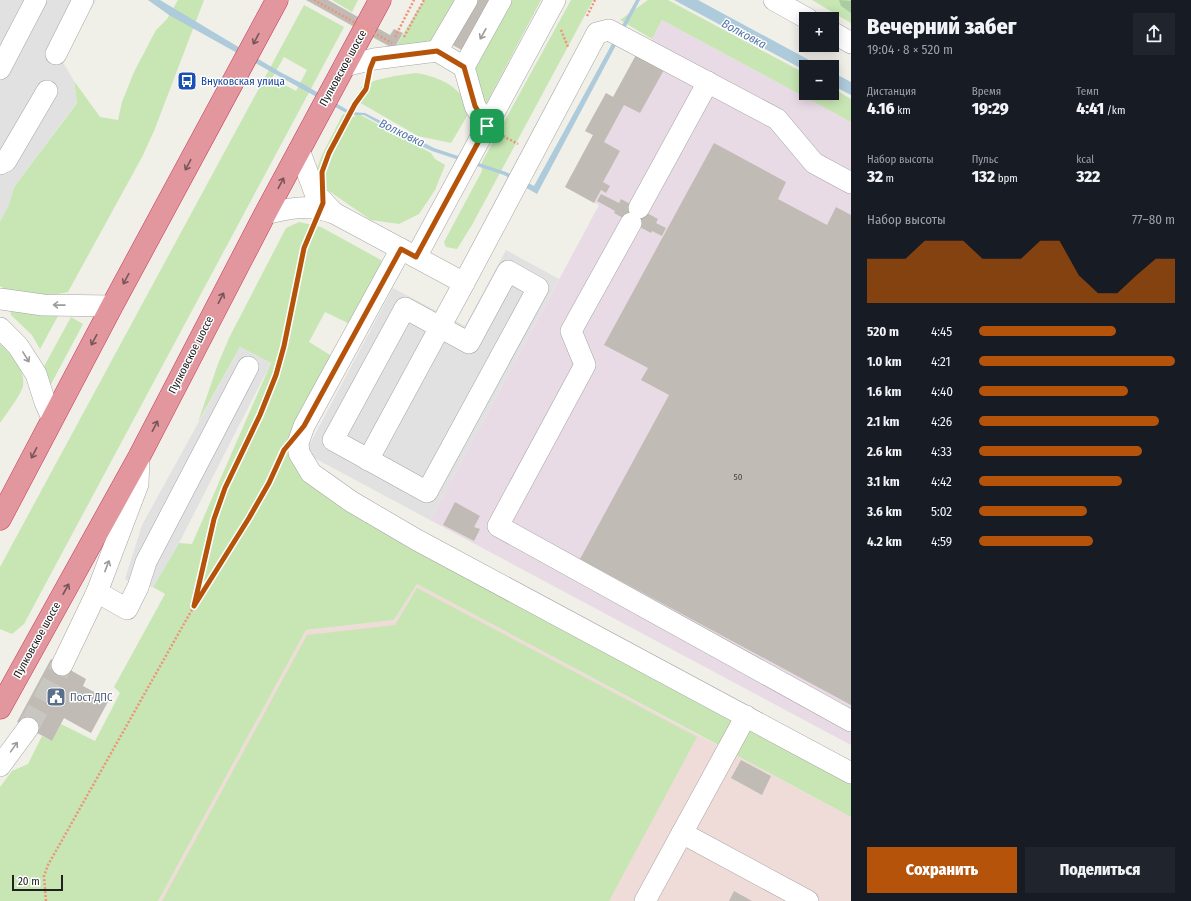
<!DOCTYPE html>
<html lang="ru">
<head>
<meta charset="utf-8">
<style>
  body { margin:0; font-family:"Fira Sans Condensed",sans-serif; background:#20242c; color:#f1f3f6; height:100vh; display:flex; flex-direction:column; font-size:15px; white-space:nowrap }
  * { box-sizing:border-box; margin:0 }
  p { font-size:13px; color:#9ea1a6 }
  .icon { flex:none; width:22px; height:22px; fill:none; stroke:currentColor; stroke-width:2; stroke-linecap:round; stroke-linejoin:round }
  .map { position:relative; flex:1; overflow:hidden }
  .sheet { display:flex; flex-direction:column; background:#171b24; width:340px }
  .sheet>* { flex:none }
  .controls { position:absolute; left:799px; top:12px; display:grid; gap:8px }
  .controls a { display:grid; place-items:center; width:40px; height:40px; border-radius:0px; background:#171b24; box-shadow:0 2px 10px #0003; font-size:20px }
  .scale { position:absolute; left:12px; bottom:10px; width:51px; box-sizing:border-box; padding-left:4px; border:2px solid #212121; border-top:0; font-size:11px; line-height:14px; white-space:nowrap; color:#212121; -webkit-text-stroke:3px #fff; paint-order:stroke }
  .pin { position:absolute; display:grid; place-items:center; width:34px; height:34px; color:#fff; margin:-17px; border-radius:8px; box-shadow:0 2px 6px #0006 }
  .round { display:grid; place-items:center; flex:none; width:42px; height:42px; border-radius:0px; background:#20242c }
  .summary { display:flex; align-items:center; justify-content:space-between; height:68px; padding:0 16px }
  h1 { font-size:22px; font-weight:800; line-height:30px }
  .stats { display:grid; grid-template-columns:repeat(3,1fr); gap:6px; height:68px; padding:4px 16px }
  .stats div { display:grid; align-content:center }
  .stats b { font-size:17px; font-weight:800 }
  .stats small { font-size:11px; font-weight:400 }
  .stats p { font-size:11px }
  .chart { height:112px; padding:8px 16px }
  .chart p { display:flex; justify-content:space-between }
  .chart svg { width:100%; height:72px; margin-top:4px; fill:#b45309; opacity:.7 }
  .primary-button { display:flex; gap:8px; margin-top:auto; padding:8px 16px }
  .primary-button a { flex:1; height:46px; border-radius:0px; background:#b45309; color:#fff; font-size:16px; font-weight:800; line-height:46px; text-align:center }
  .primary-button a+a { background:#20242c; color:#f1f3f6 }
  ul { padding:0 16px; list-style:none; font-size:13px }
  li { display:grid; grid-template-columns:64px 48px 1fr; align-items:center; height:30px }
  li i { height:10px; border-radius:5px; background:#b45309 }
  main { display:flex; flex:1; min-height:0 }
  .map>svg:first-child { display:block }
</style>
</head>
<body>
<main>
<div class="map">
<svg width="851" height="901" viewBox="0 0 851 901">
  <rect width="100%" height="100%" fill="#f0efe8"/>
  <polygon fill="#efdcd9" points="417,584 851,817 851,901 158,901 306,630 394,620"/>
  <polygon fill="#e9dbe5" points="662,20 851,122 851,745 430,520 599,205 565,187 593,135 585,131 606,93 613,97 643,56"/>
  <g fill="#c7e6b3" fill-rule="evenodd">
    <polygon points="178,0 204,0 154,131 142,157 68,292 48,296 5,289 0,286 0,221 8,207 14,187 77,103 74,81 100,117 118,120 122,102 134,72 156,30 167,19"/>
    <polygon points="332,0 358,0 352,12"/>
    <polygon points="425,0 465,0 439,35 428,42 395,48 418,9"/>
    <polygon points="508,0 541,0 486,104 472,65"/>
    <polygon points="571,0 593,0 472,225 457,249 446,247 444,242 482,171 482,162"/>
    <polygon points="648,0 668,0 806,74 806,93 832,93 832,88 851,99 851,122 662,20 652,39 620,20"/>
    <polygon points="812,0 851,0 851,23"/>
    <path d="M304,5l40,22 -320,597 -12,10 -12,-5v-62zM284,57l23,13 -11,21 -24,-13z"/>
    <path d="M416,73c15,2 35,9 45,22 4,4 6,11 9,16l-19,32 -33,-7 -61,-35 4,-14c17,-10 36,-11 55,-14z"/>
    <polygon points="357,113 431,153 435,159 445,165 435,190 419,214 399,224 371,220 329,191 317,181 316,171 322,155 343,114 354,117"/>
    <polygon points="299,222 321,227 381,260 383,266 352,325 325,312 309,342 335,358 295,466 737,720 722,747 417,584 394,620 306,630 158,901 0,901 0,787 12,771 28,764 42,736 52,741 61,724 95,741 120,693 114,687 165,594 153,587 179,543 192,544 271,363 240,347 198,422 218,364 229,338 286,228"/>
    <polygon points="10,309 59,314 40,349 32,335 11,315"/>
    <polygon points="71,317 83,324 51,384 46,386 42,370"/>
    <path d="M0,344c11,10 26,26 23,42 -1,7 -18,30 -23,37z"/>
    <polygon points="417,588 697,737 609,901 162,901 307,635 395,625"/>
    <polygon points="749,726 851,781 851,817 734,754"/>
  </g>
  <polygon fill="#a9cca0" points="839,0 851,1 851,13 841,6"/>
  <g fill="#e1e1e1">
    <polygon points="0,0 96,0 61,59 74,81 77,102 14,187 8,207 0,221"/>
    <polygon points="506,250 559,279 430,520 305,453 393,288 465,326"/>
    <polygon points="240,347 271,363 179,543 153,587 138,587 125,579 142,525"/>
  </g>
  <g fill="#adcbda">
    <polygon points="148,0 160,0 280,72 305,85 351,112 365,113 434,148 506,172 534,186 636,0 640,0 537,194 504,175 432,151 413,142 364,115 350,115 302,89 169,15"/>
    <polygon points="674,0 698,0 822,67 806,67 806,71"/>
    <polygon points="832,72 851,82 851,95 832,85"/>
  </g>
  <g fill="#c1bbb5">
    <polygon points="306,0 328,0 390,35 394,29 403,33 394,49"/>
    <polygon points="473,0 494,0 465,52 449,43"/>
    <polygon points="637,53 665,68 640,113 624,105 604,142 620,151 603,182 610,186 606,193 601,190 594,203 565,187 593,135 585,131 606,93 613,97"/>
    <polygon points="714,143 786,182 778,199 827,225 836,207 851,215 851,705 580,559 669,395 641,380 648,368 604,345"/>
    <polygon points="601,194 619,203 621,199 658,219 656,223 666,228 662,236 652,231 651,233 614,213 615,211 597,201"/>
    <polygon points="455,502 480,516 474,527 480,529 474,541 443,525"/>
    <polygon points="51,659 86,679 83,686 109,700 91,733 64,718 52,741 17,722"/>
    <polygon points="741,760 771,776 762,795 731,778"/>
    <polygon points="734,891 752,901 729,901"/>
  </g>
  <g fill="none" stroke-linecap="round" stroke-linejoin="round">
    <polyline stroke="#c7c6c0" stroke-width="21" stroke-dasharray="21 10" stroke-linecap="butt" points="28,728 62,665"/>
    <defs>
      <g id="minor">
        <polyline points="774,0 808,19"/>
        <polyline points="832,32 851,43"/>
        <polyline points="437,51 467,0"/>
        <polyline points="56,54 83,0"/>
        <polyline points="344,66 374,59 437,51 464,67"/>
        <polyline points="0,69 36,0"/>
        <polyline points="487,126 475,106 464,67 501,0"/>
        <polyline points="299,150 315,193 334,213"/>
        <polyline points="0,164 6,161 47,91"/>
        <polyline points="639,208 708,82"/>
        <path d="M265,214c25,-6 43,-10 69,-1l130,70 133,-250 12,-3 168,89 37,44 37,20"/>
        <polyline points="631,223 571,331 585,365 498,526 851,721"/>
        <polyline points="401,249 304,426 298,443 299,453 311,473 352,502 417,540 851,773"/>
        <polyline points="416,257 555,0"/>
        <polygon points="508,271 538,288 427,492 333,440 405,308 469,343"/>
        <polyline points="0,299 43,305 112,306"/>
        <polyline points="0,328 18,346 36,374 45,402 52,418"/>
        <polyline points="368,460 464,283"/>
        <polyline points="97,592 127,609 138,587 146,562 248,367"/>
        <polyline points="62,665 97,592 138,484 139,457"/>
        <polyline points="0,766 28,728"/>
        <polyline points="682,833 808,901"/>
        <polyline points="645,901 746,716"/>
      </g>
      <g id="highway">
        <polyline points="0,519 112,306 277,0"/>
        <polyline points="0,708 139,457 265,214 380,0"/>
      </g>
    </defs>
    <use href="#minor" stroke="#a5a5a5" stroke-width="22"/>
    <use href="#highway" stroke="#ce365a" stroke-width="23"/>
    <g stroke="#ef927a" stroke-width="2.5" stroke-dasharray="2 2" stroke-linecap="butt">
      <polyline points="587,16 595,0"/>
      <polyline points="561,30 568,47"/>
      <polyline points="395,37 414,0"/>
      <polyline points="404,37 424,0"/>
      <polyline points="503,136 518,144"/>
      <path d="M325,164c7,-20 18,-40 29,-59 6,-11 11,-12 14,-26"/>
      <polyline points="194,606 214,519 225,488 260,415 276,375 284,346 304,248 313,227"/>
      <polyline points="46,901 44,876 48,865 194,606 249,518 280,458"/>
    </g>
    <use href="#minor" stroke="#fff" stroke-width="21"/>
    <use href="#highway" stroke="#e1979d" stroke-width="22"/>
    <polyline stroke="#ef927a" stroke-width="2.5" stroke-dasharray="2 2" stroke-linecap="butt" points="314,0 392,43"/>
  </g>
  <defs><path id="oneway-shaft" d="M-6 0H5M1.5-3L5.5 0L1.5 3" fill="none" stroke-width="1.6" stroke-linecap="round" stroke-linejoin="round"/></defs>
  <g stroke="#9b9b9b">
    <use href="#oneway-shaft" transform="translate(483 34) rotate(119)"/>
    <use href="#oneway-shaft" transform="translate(59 305) rotate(-179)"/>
    <use href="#oneway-shaft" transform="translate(26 357) rotate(58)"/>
    <use href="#oneway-shaft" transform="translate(107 566) rotate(-69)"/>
    <use href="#oneway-shaft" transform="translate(14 747) rotate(-55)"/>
  </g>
  <g stroke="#775659">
    <use href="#oneway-shaft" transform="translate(256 39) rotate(118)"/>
    <use href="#oneway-shaft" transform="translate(188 165) rotate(118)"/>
    <use href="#oneway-shaft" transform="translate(281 183) rotate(-62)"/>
    <use href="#oneway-shaft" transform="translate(126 279) rotate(118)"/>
    <use href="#oneway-shaft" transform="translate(221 298) rotate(-63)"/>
    <use href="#oneway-shaft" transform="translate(94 340) rotate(118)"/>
    <use href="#oneway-shaft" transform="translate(155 426) rotate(-63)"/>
    <use href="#oneway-shaft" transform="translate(34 453) rotate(117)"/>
    <use href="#oneway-shaft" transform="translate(66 589) rotate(-61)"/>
  </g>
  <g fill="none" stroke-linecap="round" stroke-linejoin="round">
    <defs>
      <polygon id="route" points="437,51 464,67 475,106 487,126 416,257 401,249 304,426 284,450 269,483 249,518 194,606 214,519 225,488 260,415 276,375 284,346 304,248 323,203 322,172 329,153 355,104 366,89 370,69 374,59"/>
    </defs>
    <use href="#route" stroke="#fff" stroke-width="8"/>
    <use href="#route" stroke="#b45309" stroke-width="5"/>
  </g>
  <defs>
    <symbol id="bus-square" viewBox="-11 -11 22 22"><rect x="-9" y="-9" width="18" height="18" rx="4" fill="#1a4fb4" stroke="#fff"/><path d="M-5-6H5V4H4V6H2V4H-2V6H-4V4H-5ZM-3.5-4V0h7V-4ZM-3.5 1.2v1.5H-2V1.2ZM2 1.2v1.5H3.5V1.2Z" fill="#fff"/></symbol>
    <symbol id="civic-square" viewBox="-11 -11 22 22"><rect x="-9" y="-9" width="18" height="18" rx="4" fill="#5c6f8a" stroke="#fff"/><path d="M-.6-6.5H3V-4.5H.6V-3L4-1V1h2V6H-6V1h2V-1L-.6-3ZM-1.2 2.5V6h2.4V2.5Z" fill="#fff"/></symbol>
  </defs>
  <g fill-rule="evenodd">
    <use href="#bus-square" x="176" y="70" width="22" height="22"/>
    <use href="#civic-square" x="45" y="686" width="22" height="22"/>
  </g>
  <g text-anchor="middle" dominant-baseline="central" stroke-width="3" stroke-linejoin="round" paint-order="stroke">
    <g font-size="9" fill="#494846">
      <text x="738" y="477">50</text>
    </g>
    <g font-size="11" fill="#212121" stroke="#fff">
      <text transform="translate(343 68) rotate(-61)">Пулковское шоссе</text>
      <text transform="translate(191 355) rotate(-63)">Пулковское шоссе</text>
      <text transform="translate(37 640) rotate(-61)">Пулковское шоссе</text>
    </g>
    <g font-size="11" fill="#164399" stroke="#fff" text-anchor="start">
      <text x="201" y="81">Внуковская улица</text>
    </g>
    <g font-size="11" fill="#4e5e75" stroke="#fff" text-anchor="start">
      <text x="70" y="697">Пост ДПС</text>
    </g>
    <g font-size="12" font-style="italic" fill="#5476aa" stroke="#fff">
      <text transform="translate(744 34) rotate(28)">Волковка</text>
      <text transform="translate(402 133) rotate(26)">Волковка</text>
    </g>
  </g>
</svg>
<div class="controls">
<a>+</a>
<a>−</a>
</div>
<div class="scale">20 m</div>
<div class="pin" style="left:487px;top:126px;background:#1e9e55"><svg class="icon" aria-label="arrive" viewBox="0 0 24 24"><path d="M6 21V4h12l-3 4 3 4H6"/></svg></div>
</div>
<section class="sheet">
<div class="summary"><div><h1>Вечерний забег</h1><p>19:04 · 8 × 520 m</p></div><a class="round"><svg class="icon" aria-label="share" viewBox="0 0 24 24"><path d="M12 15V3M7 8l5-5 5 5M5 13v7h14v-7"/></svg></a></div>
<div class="stats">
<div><p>Дистанция</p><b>4.16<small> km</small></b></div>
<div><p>Время</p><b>19:29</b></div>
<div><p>Темп</p><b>4:41<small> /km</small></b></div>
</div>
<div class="stats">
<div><p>Набор высоты</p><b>32<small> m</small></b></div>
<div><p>Пульс</p><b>132<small> bpm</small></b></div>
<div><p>kcal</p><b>322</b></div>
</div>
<div class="chart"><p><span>Набор высоты</span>77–80 m</p>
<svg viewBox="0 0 160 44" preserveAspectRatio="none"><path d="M0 44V17L10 17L20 17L30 6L40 6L50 6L60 17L70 17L80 17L90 6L100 6L110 27L120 38L130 38L140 27L150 17L160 17V44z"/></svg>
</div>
<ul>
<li><b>520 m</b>4:45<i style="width:70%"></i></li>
<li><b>1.0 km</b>4:21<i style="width:100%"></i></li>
<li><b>1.6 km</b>4:40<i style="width:76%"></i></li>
<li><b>2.1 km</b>4:26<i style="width:92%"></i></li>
<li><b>2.6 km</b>4:33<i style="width:83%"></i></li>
<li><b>3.1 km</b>4:42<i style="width:73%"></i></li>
<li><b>3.6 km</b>5:02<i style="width:55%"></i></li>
<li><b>4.2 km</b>4:59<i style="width:58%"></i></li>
</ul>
<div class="primary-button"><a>Сохранить</a><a>Поделиться</a></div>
</section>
</main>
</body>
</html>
